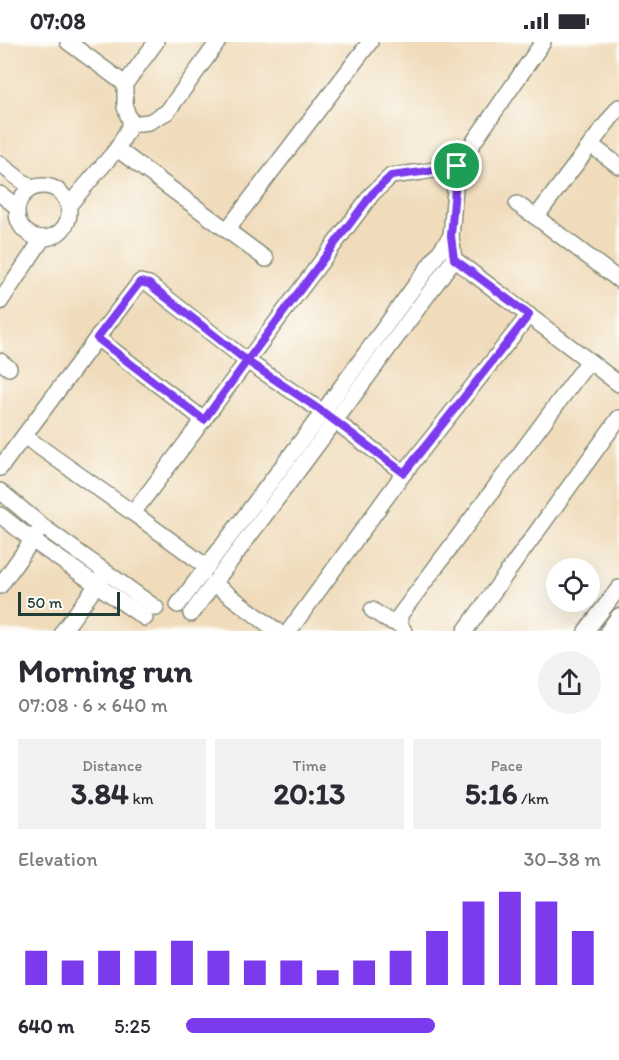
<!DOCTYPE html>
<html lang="en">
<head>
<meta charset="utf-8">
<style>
  body { margin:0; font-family:Itim,sans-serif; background:#f2f2f3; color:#2b2b33; height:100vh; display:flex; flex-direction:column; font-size:22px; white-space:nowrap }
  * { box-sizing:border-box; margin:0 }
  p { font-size:20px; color:#7c7c81 }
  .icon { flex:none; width:33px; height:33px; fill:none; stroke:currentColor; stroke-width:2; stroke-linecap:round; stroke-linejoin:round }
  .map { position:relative; height:589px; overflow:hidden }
  .drawer { display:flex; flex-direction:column; background:#fff; flex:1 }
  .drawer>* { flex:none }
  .tools { position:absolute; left:546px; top:516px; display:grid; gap:12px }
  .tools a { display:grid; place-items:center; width:54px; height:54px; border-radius:50%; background:#fff; box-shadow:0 6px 24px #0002; font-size:30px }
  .scale { position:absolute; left:18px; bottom:15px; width:102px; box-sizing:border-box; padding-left:6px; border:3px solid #1f3d34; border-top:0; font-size:16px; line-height:21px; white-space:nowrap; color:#1f3d34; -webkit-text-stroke:4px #fdfcf7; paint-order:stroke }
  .pin { position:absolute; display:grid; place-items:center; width:51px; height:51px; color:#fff; margin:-26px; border:3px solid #fff; border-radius:50%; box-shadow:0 2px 6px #0007 }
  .round { display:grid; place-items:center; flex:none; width:63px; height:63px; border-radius:32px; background:#f2f2f3 }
  .headline { display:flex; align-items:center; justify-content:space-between; height:102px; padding:0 18px }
  h1 { font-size:33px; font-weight:700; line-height:45px }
  .figures { display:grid; grid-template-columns:repeat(3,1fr); gap:9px; height:102px; padding:6px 18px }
  .figures div { display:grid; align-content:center; border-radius:0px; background:#f2f2f3; text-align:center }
  .figures b { font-size:30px; font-weight:700 }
  .figures small { font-size:16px; font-weight:400 }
  .figures p { font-size:16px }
  .chart { height:168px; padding:12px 18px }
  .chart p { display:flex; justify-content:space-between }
  .chart svg { width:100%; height:108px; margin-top:6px; stroke:#7c3aed; stroke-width:6 }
  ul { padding:0 18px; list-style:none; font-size:20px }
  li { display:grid; grid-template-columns:96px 72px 1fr; align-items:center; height:45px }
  li i { height:15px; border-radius:8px; background:#7c3aed }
  .status { display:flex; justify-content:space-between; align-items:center; height:42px; padding:0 30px; background:#fff; direction:ltr }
  .status svg { height:16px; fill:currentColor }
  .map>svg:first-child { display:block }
</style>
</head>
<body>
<div class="status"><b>07:08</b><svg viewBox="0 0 49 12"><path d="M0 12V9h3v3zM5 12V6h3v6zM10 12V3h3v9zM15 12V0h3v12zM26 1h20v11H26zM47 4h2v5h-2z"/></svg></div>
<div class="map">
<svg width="619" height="589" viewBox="0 0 619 589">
  <rect width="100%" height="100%" fill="#fdfcf7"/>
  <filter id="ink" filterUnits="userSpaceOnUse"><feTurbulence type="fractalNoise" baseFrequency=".0167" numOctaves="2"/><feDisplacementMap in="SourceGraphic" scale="12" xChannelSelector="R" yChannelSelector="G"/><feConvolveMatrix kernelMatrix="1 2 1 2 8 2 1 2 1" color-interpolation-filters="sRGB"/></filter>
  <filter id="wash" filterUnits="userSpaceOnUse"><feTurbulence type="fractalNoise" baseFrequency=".008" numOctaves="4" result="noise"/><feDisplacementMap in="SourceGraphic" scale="24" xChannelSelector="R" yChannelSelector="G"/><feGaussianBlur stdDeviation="1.35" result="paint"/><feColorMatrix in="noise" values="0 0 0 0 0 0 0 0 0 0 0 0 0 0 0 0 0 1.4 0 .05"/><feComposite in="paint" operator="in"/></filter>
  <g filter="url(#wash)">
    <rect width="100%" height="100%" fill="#f0dcbb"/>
  </g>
  <g filter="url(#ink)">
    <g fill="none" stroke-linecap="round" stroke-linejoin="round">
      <defs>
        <g id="minor">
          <polyline points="68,0 125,42"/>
          <polyline points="131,82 149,80 167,70 218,0"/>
          <polyline points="591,103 619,124"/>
          <polyline points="117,107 266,217"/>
          <polyline points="0,122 31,146"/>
          <circle cx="43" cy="170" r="26"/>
          <polyline points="0,152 16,164"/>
          <polyline points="517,162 536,175 619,238"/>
          <polyline points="69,163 117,107 131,82 125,65 125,42 156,0"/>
          <polyline points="536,175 619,65"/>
          <polyline points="227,188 370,0"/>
          <polyline points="454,217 589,319"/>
          <polyline points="0,260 43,196"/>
          <polyline points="97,296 204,378"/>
          <polyline points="0,319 9,326"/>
          <path d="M24,394l109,77c80,-105 159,-213 239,-319l19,-18 31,-4 35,-6"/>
          <polyline points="0,426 97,296 140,240 149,242 247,319 323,370 404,431"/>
          <polyline points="0,449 42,484 156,566"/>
          <polyline points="133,471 207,525"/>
          <polyline points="0,473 32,498 145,576"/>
          <polyline points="213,541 277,589"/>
          <polyline points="0,544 38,490"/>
          <polyline points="178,563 323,370 451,194"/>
          <polyline points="372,568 387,578 400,583"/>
          <polyline points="191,572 335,379 454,217 451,194 457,124 543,0"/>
          <polyline points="63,589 102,536"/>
          <polyline points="289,589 404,431 529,273"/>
          <polyline points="404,589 400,583 400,573 589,319 619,342"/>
          <polyline points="465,589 619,376"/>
          <polyline points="586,589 619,546"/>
          <polyline points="608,589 619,574"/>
        </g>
      </defs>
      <use href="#minor" stroke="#888c78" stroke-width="18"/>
      <use href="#minor" stroke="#fff" stroke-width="15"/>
    </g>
  </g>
  <g fill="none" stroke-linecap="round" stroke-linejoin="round" filter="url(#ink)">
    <defs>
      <polyline id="route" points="457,124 422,130 391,134 372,152 247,319 149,242 140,240 97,296 204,378 247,319 323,370 404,431 529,273 454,217 451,194 457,124"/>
    </defs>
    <use href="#route" stroke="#fff" stroke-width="12"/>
    <use href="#route" stroke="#7c3aed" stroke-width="8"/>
  </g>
</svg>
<div class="tools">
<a><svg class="icon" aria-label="locate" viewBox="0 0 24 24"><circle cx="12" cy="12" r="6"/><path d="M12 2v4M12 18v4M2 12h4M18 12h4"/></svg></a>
</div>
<div class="scale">50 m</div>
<div class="pin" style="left:457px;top:124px;background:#1e9e55"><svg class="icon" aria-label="arrive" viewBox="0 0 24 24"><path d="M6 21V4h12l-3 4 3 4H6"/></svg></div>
</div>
<section class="drawer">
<div class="headline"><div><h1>Morning run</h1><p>07:08 · 6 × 640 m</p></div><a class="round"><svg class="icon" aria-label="share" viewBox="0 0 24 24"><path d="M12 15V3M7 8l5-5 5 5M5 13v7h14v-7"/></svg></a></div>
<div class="figures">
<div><p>Distance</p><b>3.84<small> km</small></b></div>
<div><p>Time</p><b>20:13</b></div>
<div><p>Pace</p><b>5:16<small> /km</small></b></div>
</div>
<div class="chart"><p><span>Elevation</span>30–38 m</p>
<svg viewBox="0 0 160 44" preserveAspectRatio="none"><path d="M5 44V30M15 44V34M25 44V30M35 44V30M45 44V26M55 44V30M65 44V34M75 44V34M85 44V38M95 44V34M105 44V30M115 44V22M125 44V10M135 44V6M145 44V10M155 44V22"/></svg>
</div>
<ul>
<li><b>640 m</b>5:25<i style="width:60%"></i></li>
</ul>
</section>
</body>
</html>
